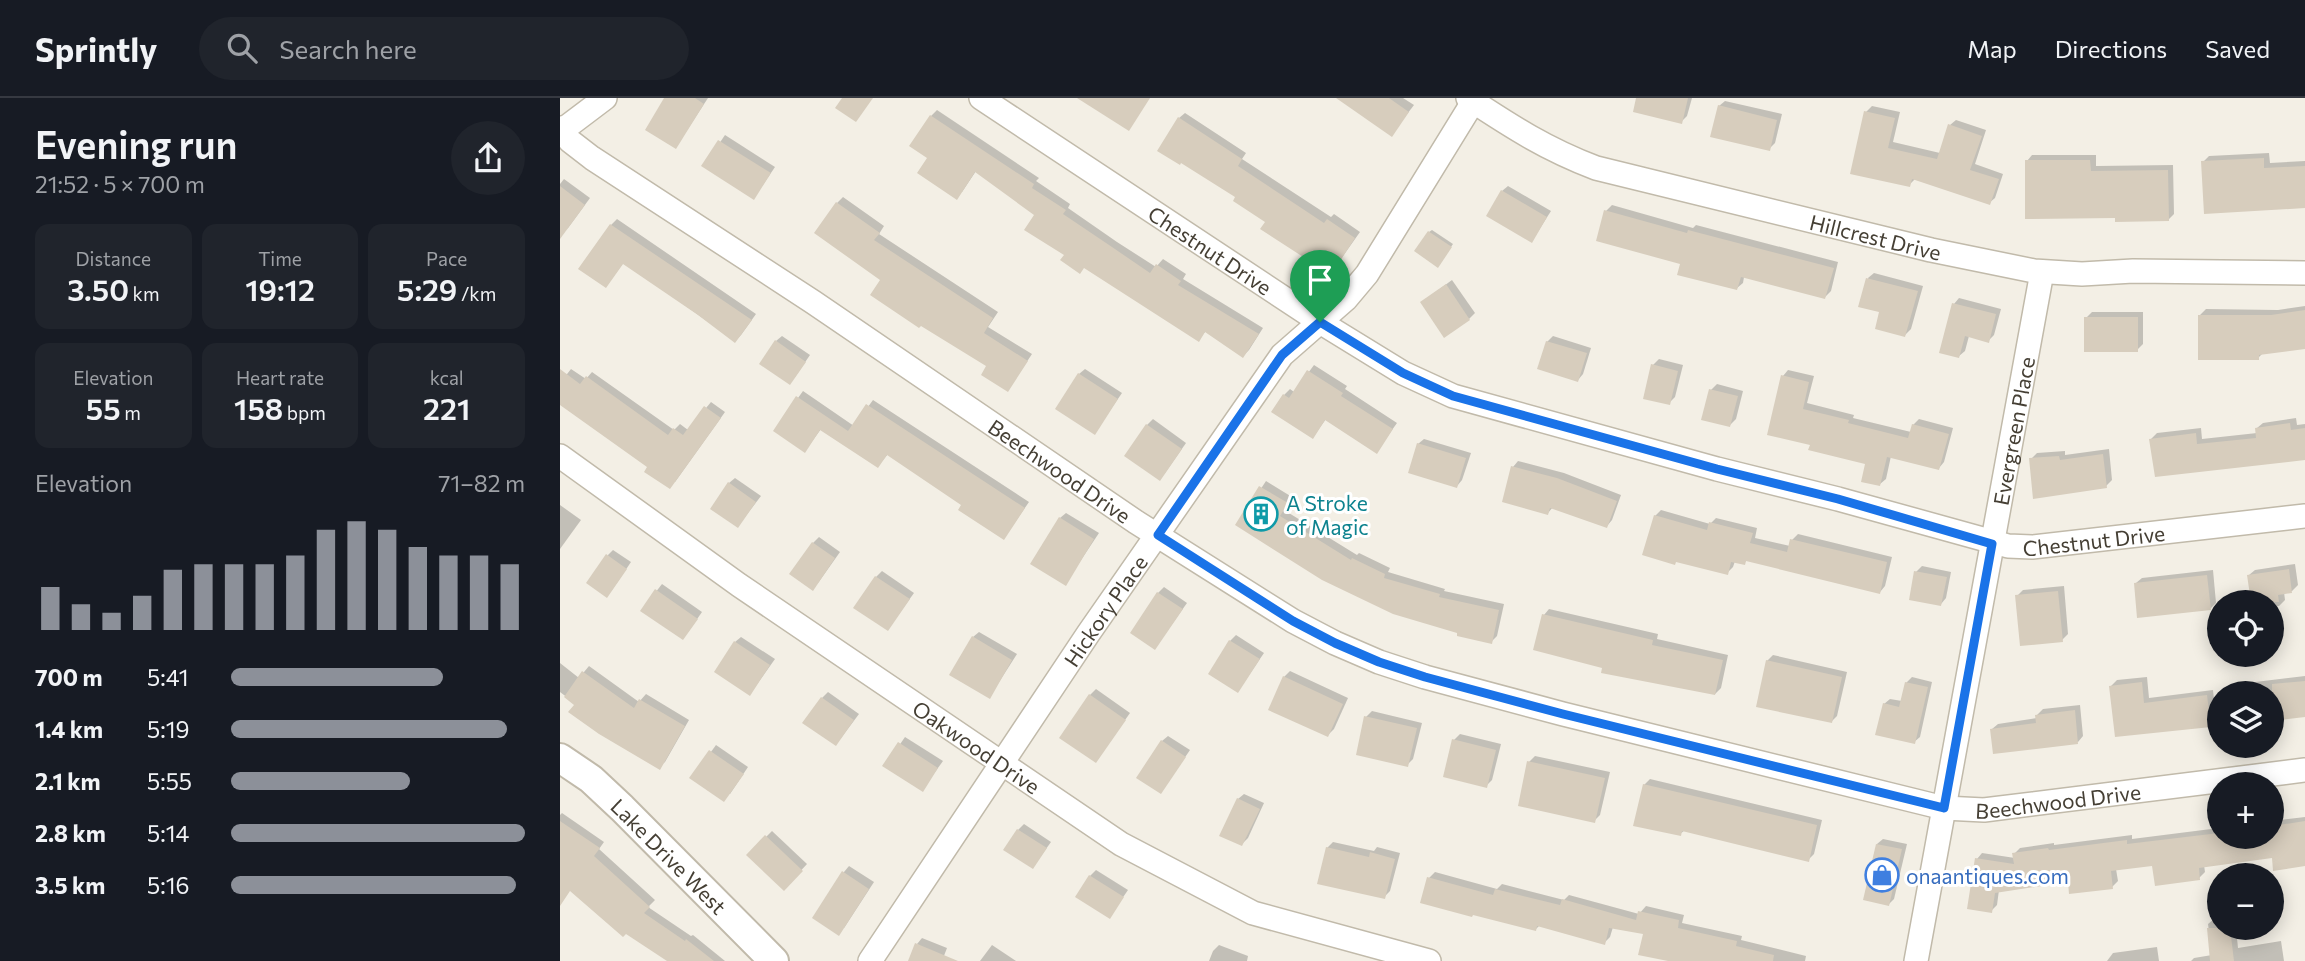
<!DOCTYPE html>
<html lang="en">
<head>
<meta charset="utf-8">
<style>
  body { margin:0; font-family:Commissioner,sans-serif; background:#20242c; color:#f1f3f6; height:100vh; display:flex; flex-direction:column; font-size:26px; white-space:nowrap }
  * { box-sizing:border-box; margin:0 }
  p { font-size:23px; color:#9ea1a6 }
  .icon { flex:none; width:38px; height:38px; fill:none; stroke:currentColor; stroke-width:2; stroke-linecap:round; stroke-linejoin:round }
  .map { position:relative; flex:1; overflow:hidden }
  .sheet { display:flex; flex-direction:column; background:#171b24; width:560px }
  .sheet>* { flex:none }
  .buttons { position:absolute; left:1647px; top:492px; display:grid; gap:14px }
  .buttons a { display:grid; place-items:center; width:77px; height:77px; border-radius:50%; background:#171b24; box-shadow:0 4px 18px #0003; font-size:35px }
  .pin { position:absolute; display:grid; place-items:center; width:60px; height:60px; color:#fff; margin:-72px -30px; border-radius:50% 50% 50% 0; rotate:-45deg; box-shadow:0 0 7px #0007 }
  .pin .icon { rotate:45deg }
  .round { display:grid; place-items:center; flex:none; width:74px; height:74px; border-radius:37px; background:#20242c }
  .head { display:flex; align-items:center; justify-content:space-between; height:119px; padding:0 35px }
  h1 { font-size:38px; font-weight:600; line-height:52px }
  .metrics { display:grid; grid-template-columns:repeat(3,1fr); gap:10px; height:119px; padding:7px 35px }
  .metrics div { display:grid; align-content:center; border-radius:14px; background:#20242c; text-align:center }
  .metrics b { font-size:30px; font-weight:600 }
  .metrics small { font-size:19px; font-weight:400 }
  .metrics p { font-size:19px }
  .chart { height:196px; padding:14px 35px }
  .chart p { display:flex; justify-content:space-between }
  .chart svg { width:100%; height:126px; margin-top:7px; stroke:#8c9099; stroke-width:6 }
  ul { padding:0 35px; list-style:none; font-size:23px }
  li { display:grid; grid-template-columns:112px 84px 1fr; align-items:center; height:52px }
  li i { height:18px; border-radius:9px; background:#8c9099 }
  header { display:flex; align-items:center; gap:42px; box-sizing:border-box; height:98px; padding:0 35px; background:#171b24; border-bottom:2px solid #363941 }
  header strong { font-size:33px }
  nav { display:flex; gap:38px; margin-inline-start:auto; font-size:24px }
  .search { width:490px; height:63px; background:#20242c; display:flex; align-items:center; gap:18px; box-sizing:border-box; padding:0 24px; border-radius:38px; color:#9ea1a6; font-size:26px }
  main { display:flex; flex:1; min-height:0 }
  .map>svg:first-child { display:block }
</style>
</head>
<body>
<header>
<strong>Sprintly</strong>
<div class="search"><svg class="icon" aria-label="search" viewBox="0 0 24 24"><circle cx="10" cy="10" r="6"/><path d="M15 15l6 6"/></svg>Search here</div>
<nav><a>Map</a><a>Directions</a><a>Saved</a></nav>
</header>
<main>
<section class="sheet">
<div class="head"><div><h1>Evening run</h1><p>21:52 · 5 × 700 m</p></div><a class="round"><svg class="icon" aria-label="share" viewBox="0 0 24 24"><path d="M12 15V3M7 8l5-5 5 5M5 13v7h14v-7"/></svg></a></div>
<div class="metrics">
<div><p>Distance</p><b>3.50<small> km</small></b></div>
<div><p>Time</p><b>19:12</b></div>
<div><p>Pace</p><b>5:29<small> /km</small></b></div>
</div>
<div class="metrics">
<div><p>Elevation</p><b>55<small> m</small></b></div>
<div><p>Heart rate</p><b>158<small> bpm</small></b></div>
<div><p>kcal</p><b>221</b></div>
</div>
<div class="chart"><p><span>Elevation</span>71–82 m</p>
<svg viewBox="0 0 160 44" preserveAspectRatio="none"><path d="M5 44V29M15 44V35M25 44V38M35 44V32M45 44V23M55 44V21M65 44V21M75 44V21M85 44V18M95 44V9M105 44V6M115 44V9M125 44V15M135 44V18M145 44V18M155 44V21"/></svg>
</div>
<ul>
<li><b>700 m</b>5:41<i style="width:72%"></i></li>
<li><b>1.4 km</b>5:19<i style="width:94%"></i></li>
<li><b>2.1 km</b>5:55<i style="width:61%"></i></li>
<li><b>2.8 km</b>5:14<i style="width:100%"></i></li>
<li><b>3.5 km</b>5:16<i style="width:97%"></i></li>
</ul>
</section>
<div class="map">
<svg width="1745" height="863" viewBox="0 0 1745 863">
  <rect width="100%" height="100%" fill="#f3efe5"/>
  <g fill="#0003">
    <polygon points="106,0 148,0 116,49"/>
    <polygon points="797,0 843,0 854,7 832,36"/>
    <polygon points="1078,0 1132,0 1127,18 1121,24"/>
    <polygon points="1165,3 1222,16 1215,45 1209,51 1159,8"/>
    <polygon points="1312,8 1340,14 1333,44 1380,55 1390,27 1396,22 1426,32 1415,66 1443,76 1435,100 1429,105 1356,80 1349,87 1306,14"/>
    <polygon points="377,12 479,80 476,83 510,106 508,110 557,144 596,169 603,161 626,176 623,181 703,230 689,252 683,258 646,233 639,241 506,157 476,116 416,73 402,94 369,60 371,18"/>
    <polygon points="625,15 686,55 682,61 771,119 774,116 800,134 771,175 677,99 621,63 619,20"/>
    <polygon points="165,37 215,69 194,100 144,68"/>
    <polygon points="1709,55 1710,65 1745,63 1745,110 1643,64 1649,58"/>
    <polygon points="1472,57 1536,57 1536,68 1613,67 1614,116 1608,122 1557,118 1467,63"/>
    <polygon points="4,81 30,100 8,130 0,134 0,86"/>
    <polygon points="948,88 991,113 972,143 942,93"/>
    <polygon points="283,99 324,128 319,136 438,214 428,229 472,256 448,292 428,268 361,226 323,182 277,105"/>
    <polygon points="1052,107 1133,130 1136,127 1278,164 1271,193 1265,199 1184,179 1183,185 1177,190 1122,165 1046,113"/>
    <polygon points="57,121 196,216 181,237 175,243 64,164 46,188 51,127"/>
    <polygon points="872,132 893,146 880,165 869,134"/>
    <polygon points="1314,175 1363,188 1351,231 1345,237 1321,213 1308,180"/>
    <polygon points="892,182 915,215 909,221 862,204"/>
    <polygon points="1399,200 1441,211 1434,237 1428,243 1409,238 1405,253 1399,258 1394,206"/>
    <polygon points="1745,208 1745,249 1703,255 1698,260 1640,217 1646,211 1718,212"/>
    <polygon points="1532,214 1583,214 1583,246 1577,252 1526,220"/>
    <polygon points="222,238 250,257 235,279 216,243"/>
    <polygon points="993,238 1031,250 1023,276 1018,282 987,244"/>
    <polygon points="1099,261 1123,267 1115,299 1109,305 1093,267"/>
    <polygon points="754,267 787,288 785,291 837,325 817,353 766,321 753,339 724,297 730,291 734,294"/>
    <polygon points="11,271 26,281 32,274 114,332 120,326 128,332 151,304 165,314 115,384 89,369 0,301 0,285"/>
    <polygon points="525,271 562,295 535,334 519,276"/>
    <polygon points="1228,272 1254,278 1247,305 1294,317 1293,320 1351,334 1353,327 1359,321 1393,330 1384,364 1379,370 1331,358 1326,381 1320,386 1307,364 1252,346 1223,278"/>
    <polygon points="1157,286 1183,293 1176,321 1170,327 1151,292"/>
    <polygon points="243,293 294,328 313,302 469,404 444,440 404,406 328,356 318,368 261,331 245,353 215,332"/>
    <polygon points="1736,320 1737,327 1745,326 1745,361 1591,341 1597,335 1641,330 1642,341 1697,335 1697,330 1703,325"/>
    <polygon points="593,321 626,345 605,375 587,327"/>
    <polygon points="864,341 911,355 902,382 897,388 858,346"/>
    <polygon points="1549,351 1552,382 1546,388 1471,361 1477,355 1505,353 1505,357"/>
    <polygon points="958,363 1004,375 1061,397 1052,422 1047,428 993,409 988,415 953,369"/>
    <polygon points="175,380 201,398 178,428 169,385"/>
    <polygon points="706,383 732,399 724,412 797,457 799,455 830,470 828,474 885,491 884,493 944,506 937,538 931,544 899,534 677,427"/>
    <polygon points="0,407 21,422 0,451"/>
    <polygon points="1101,412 1150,426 1156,420 1197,430 1195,440 1230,448 1232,442 1238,436 1332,459 1325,488 1320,494 1188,461 1184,465 1175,463 1173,469 1167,475 1095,418"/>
    <polygon points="506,415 539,435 505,486 500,420"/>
    <polygon points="259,439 280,454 258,485 253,445"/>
    <polygon points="53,452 71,464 52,492 48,457"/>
    <polygon points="1735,466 1738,487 1732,493 1724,494 1725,502 1719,508 1712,509 1712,504 1693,504 1689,477 1695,472"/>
    <polygon points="1362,468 1391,474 1386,500 1381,506 1356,474"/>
    <polygon points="1653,472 1656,505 1650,511 1576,485 1582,480"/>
    <polygon points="322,473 354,495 328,531 316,479"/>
    <polygon points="102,486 142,514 128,534 82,512"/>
    <polygon points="1504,488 1508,536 1502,542 1457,498 1463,492"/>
    <polygon points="604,489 627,505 595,550 598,495"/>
    <polygon points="989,511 1098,536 1097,541 1168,557 1161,590 1155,596 1044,568 984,517"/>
    <polygon points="419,534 457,556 430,598 413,539"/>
    <polygon points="676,537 704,555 678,593 670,543"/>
    <polygon points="181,539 215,561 190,596 175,544"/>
    <polygon points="1213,557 1287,574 1277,618 1271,624 1207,563"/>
    <polygon points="0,565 19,580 29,568 79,604 86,596 129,622 105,664 99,669 0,594"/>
    <polygon points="730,573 788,600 774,631 768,637 724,579"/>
    <polygon points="1745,578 1745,617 1712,621 1712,595 1681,595 1681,591 1687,585"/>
    <polygon points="1352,579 1372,584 1360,639 1354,644 1324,606 1330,601 1342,603 1346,585"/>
    <polygon points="1587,579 1589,600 1653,592 1656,621 1650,627 1556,637 1551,588 1557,582"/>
    <polygon points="536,591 570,615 536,663 530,597"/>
    <polygon points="268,594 299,616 281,640 262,600"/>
    <polygon points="1520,607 1523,638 1518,644 1432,631 1438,626 1477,620 1477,617 1483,611"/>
    <polygon points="812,613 862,625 853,661 847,667 806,619"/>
    <polygon points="900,636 941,646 932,682 926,688 894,642"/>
    <polygon points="608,638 630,652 601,694 602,643"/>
    <polygon points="345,639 383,663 362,692 325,668"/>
    <polygon points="156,647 188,669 170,696 132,680"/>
    <polygon points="975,658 1050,674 1040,717 1034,723 969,664"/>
    <polygon points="1090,681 1262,722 1254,756 1248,762 1125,732 1120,736 1084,687"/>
    <polygon points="684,696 704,705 688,740 682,746 678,701"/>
    <polygon points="2,715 44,744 39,751 95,802 88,809 131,838 133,837 165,863 110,863 11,791 0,789 0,717"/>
    <polygon points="1745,719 1745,767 1713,758 1644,767 1645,774 1639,780 1593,766 1556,771 1558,783 1552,789 1509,782 1439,792 1437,807 1431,813 1417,761 1422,755 1455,760 1454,756 1460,750 1494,745 1494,747 1572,737 1572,741 1659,730 1659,738 1712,738 1712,723"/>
    <polygon points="464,726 491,744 473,769 458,732"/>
    <polygon points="212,733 247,766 224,791 188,757"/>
    <polygon points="1323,741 1347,746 1334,801 1328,807 1317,746"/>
    <polygon points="773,744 814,753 817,749 840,755 830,793 824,799 767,750"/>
    <polygon points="289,768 314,784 284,830 284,774"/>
    <polygon points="536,772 568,792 550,818 530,778"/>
    <polygon points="875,774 937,791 942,786 1004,802 1009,797 1079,816 1086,808 1124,817 1122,825 1182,838 1181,842 1246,858 1245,863 1116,863 1085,835 1053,829 1050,839 1044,845 980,827 976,831 869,780"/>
    <polygon points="1659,820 1659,830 1676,830 1678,850 1721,843 1724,863 1631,863 1634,860 1652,857 1648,826 1654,821"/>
    <polygon points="362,840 387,850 382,863 357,846"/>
    <polygon points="432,847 456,863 420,863"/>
    <polygon points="659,847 688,858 687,863 649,863 653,853"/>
    <polygon points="1597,849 1599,863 1547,863 1553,855"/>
  </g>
  <g fill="#d7cdbd">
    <polygon points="104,0 135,0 144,6 116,51 85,32"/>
    <polygon points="282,0 313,0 296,24 275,10"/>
    <polygon points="517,0 590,0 569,33"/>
    <polygon points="776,0 829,0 849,14 832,39"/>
    <polygon points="1076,0 1128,0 1122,26 1073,14"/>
    <polygon points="1158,7 1217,22 1210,53 1150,39"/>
    <polygon points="1304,13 1335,20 1328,50 1377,61 1388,26 1422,38 1410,72 1439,81 1430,107 1352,81 1350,89 1290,76"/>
    <polygon points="370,17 474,86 472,90 506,112 503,116 552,149 590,175 596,166 621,183 618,187 699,236 683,260 645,234 639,244 524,170 520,176 500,162 504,157 464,132 474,117 415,74 397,102 357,75 367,60 349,48"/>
    <polygon points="618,19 682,61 678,68 764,125 767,121 795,140 771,177 700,131 705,124 673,103 675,99 621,65 620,67 597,53"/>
    <polygon points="158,42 211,75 194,102 141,68"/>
    <polygon points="1704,60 1704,70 1745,68 1745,110 1644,116 1641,63"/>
    <polygon points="1465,62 1530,62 1531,73 1608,72 1609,123 1555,124 1555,120 1465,121"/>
    <polygon points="0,88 25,107 0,141"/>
    <polygon points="941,92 987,119 972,145 926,118"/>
    <polygon points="276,104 320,135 314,142 433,220 424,235 468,263 448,294 421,277 426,268 361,228 359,230 310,197 320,182 254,135"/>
    <polygon points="1044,112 1127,135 1128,132 1274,170 1265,201 1181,179 1177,192 1117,177 1120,166 1036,143"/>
    <polygon points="50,126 192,222 175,245 138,217 63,166 46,190 18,171"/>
    <polygon points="868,133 892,149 878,170 854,153"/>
    <polygon points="1306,180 1358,193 1345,239 1315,231 1319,214 1298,209"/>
    <polygon points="886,186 910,222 884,240 860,204"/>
    <polygon points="1392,205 1436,216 1429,245 1405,238 1399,260 1379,255"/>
    <polygon points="1745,212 1745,251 1699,257 1699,262 1638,262 1638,217 1711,217"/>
    <rect x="1524" y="219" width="54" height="35"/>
    <polygon points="215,242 246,264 230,287 199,266"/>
    <polygon points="986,243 1027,255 1018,284 977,271"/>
    <polygon points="1091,266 1118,273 1110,307 1083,301"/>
    <polygon points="0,271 20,286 26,278 108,337 113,330 123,337 144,308 161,320 110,391 84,374 87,369 0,307"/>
    <polygon points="747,272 783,295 781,298 833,331 817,356 765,322 753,341 711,314 723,296 729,300"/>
    <polygon points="518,275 558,301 535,337 495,311"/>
    <polygon points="1221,277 1249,284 1243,311 1289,322 1288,325 1348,340 1352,326 1389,336 1379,372 1327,359 1320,388 1301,384 1305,366 1248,352 1250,347 1207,337"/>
    <polygon points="1149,291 1178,298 1170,329 1141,322"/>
    <polygon points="236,298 288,333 306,306 465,410 444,442 398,412 401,407 327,357 318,370 260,332 245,355 213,333"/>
    <polygon points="1730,325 1731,332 1745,330 1745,362 1595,379 1589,341 1636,335 1637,346 1696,340 1695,330"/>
    <polygon points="586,326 622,351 600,383 564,358"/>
    <polygon points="857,345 906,360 897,390 848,375"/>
    <polygon points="1543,356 1547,390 1473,401 1469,360 1499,358 1500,362"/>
    <polygon points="951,368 997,380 1057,403 1047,430 990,410 988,417 942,404"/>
    <polygon points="168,384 196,404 178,430 150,411"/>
    <polygon points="699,388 728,405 720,418 791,462 792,460 825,476 824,480 880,496 879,499 939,512 932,546 897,538 897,535 833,516 762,482 675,427"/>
    <polygon points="1094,417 1147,432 1149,424 1193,435 1190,445 1227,454 1230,441 1327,464 1320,496 1186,463 1185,467 1171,464 1168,477 1116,464 1115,467 1082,457"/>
    <polygon points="499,419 534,441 506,488 470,466"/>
    <polygon points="252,444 275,460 253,493 229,476"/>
    <polygon points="46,456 67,471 47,500 26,485"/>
    <polygon points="1729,471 1732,495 1718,497 1719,504 1691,504 1687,477"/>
    <polygon points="1354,473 1387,479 1381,508 1349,502"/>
    <polygon points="1647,477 1651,512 1577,520 1574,485"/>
    <polygon points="315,478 350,501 328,533 293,510"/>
    <polygon points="95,491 138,521 123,542 80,513"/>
    <polygon points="1498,493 1503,544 1460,548 1455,497"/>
    <polygon points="597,494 623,511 595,552 570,535"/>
    <polygon points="982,516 1093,542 1092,547 1163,562 1155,597 1041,575 1042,570 973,552"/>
    <polygon points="412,538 452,562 430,601 389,577"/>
    <polygon points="669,542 700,561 678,595 648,576"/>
    <polygon points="174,543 210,567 190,598 154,574"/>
    <polygon points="1206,562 1282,579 1272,625 1196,609"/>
    <polygon points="22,573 74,610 79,601 125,628 100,672 39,636 8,614 14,607 4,599"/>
    <polygon points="723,578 783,606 768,639 708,612"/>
    <polygon points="1745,583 1745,619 1712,623 1712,586"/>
    <polygon points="1345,584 1368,589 1355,646 1315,637 1323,605 1339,609"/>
    <polygon points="1582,584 1584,605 1647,597 1651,629 1555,639 1549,588"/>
    <polygon points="529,596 566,622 536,665 499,640"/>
    <polygon points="261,599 294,622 276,648 242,625"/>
    <polygon points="1515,612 1518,646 1433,656 1430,631 1476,625 1475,617"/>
    <polygon points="804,618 857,630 848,669 796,657"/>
    <polygon points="892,641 936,652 927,690 883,679"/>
    <polygon points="601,642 626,659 601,696 576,680"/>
    <polygon points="338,644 378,670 363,694 322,668"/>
    <polygon points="149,652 184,676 164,704 129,680"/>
    <polygon points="967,663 1045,680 1035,725 958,708"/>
    <polygon points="1083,686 1257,727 1249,764 1122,733 1121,738 1073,728"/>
    <polygon points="677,700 700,711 682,748 659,738"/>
    <polygon points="0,723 40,750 34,758 90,809 84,815 125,843 126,841 154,863 107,863 66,836 63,839 10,793 0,808"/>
    <polygon points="1745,723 1745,768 1713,773 1712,760 1639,770 1640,782 1595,788 1592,768 1551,773 1553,791 1509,796 1508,784 1435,795 1432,815 1407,811 1415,760 1454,766 1452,755 1488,750 1489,752 1567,742 1567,746 1659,735 1659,738 1712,738 1712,728"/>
    <polygon points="457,731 487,750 473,771 443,752"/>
    <polygon points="205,737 243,773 224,793 186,757"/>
    <polygon points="1316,746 1342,751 1329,808 1303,802"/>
    <polygon points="766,749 809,759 810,754 835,761 825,801 757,786"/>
    <polygon points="282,773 309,791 279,838 252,820"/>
    <polygon points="529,777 564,799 550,821 515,799"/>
    <polygon points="867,779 933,797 935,791 1000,807 1002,801 1076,822 1078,813 1119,822 1118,830 1177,843 1176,848 1214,857 1213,863 1108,863 1078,857 1083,836 1049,830 1045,847 977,828 976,833 913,817 912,819 860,805"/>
    <polygon points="1647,830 1670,830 1674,863 1650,863"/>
    <polygon points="355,845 398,863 348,863"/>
  </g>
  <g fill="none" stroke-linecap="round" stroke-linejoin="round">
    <defs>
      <g id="minor">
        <path id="s1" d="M421,0l339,224 83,51 50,23 264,73 121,30 170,47 24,1 273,-31"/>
        <path id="s2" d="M908,0c44,29 78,51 128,70l335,82 103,21 48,3 51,-3 172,2"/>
        <path id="s3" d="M0,30l10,13 22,17 221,144 323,220 157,99 42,22 44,19 46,15 138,37 381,94 40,2 321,-40"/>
        <polyline points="0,34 45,0"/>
        <path id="s4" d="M0,358l179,129 382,259 132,69 176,48"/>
        <path id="s5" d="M310,863l218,-327 194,-279 64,-56 21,-25 106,-172"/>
        <path id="s6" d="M1356,863l126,-689"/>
      </g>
      <g id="tertiary">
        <path id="s7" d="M0,660l31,21 31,29 152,153"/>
      </g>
    </defs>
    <use href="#minor" stroke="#c1baaa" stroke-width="26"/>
    <use href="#tertiary" stroke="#c1baaa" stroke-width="32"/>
    <use href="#minor" stroke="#fff" stroke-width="23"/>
    <use href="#tertiary" stroke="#fff" stroke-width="28"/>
  </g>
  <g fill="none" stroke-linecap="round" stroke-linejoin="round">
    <defs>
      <polygon id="route" points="760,224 843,275 893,298 1157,371 1278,401 1432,446 1384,710 1003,616 865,579 819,564 775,545 733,523 598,437 722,257"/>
    </defs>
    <use href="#route" stroke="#fff" stroke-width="14"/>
    <use href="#route" stroke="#1a73e8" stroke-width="9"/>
  </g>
  <defs>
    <symbol id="building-ring" viewBox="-11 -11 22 22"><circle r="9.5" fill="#fff" stroke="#0f9aa8" stroke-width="1.5"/><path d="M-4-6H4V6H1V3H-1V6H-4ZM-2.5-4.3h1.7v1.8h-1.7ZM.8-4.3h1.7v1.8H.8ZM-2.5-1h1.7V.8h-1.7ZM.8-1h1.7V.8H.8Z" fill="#0f9aa8"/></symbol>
    <symbol id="shop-ring" viewBox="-11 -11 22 22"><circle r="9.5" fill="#fff" stroke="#3f7fe0" stroke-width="1.5"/><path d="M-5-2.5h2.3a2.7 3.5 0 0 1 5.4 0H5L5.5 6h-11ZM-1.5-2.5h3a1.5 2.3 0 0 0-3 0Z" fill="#3f7fe0"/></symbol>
  </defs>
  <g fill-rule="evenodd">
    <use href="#building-ring" x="682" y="397" width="38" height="38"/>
    <use href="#shop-ring" x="1303" y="758" width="38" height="38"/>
  </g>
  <g text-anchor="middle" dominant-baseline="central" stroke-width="6" stroke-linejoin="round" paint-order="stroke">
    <g font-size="21" fill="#453f34" stroke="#fff">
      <text stroke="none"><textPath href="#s2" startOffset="434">Hillcrest Drive</textPath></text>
      <text stroke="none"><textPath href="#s1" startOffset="275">Chestnut Drive</textPath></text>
      <text stroke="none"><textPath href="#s6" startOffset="539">Evergreen Place</textPath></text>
      <text stroke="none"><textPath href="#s3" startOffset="607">Beechwood Drive</textPath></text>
      <text stroke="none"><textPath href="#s1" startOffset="1220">Chestnut Drive</textPath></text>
      <text stroke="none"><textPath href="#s5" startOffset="422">Hickory Place</textPath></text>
      <text stroke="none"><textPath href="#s4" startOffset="508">Oakwood Drive</textPath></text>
      <text stroke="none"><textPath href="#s3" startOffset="1678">Beechwood Drive</textPath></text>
      <text stroke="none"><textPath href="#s7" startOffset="147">Lake Drive West</textPath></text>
    </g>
    <g font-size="21" fill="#0d838f" stroke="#fff" text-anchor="start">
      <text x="726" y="404">A Stroke<tspan x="726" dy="24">of Magic</tspan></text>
    </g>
    <g font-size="21" fill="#366cbe" stroke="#fff" text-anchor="start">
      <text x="1346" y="777">onaantiques.com</text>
    </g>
  </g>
</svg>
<div class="buttons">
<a><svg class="icon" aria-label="locate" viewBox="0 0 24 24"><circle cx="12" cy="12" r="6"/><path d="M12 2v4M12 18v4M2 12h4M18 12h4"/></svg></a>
<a><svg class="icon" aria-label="layers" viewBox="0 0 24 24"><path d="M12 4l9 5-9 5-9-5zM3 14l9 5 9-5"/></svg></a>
<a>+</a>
<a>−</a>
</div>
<div class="pin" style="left:760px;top:224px;background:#1e9e55"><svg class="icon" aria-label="arrive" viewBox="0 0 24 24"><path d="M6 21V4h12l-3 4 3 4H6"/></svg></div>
</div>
</main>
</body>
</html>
